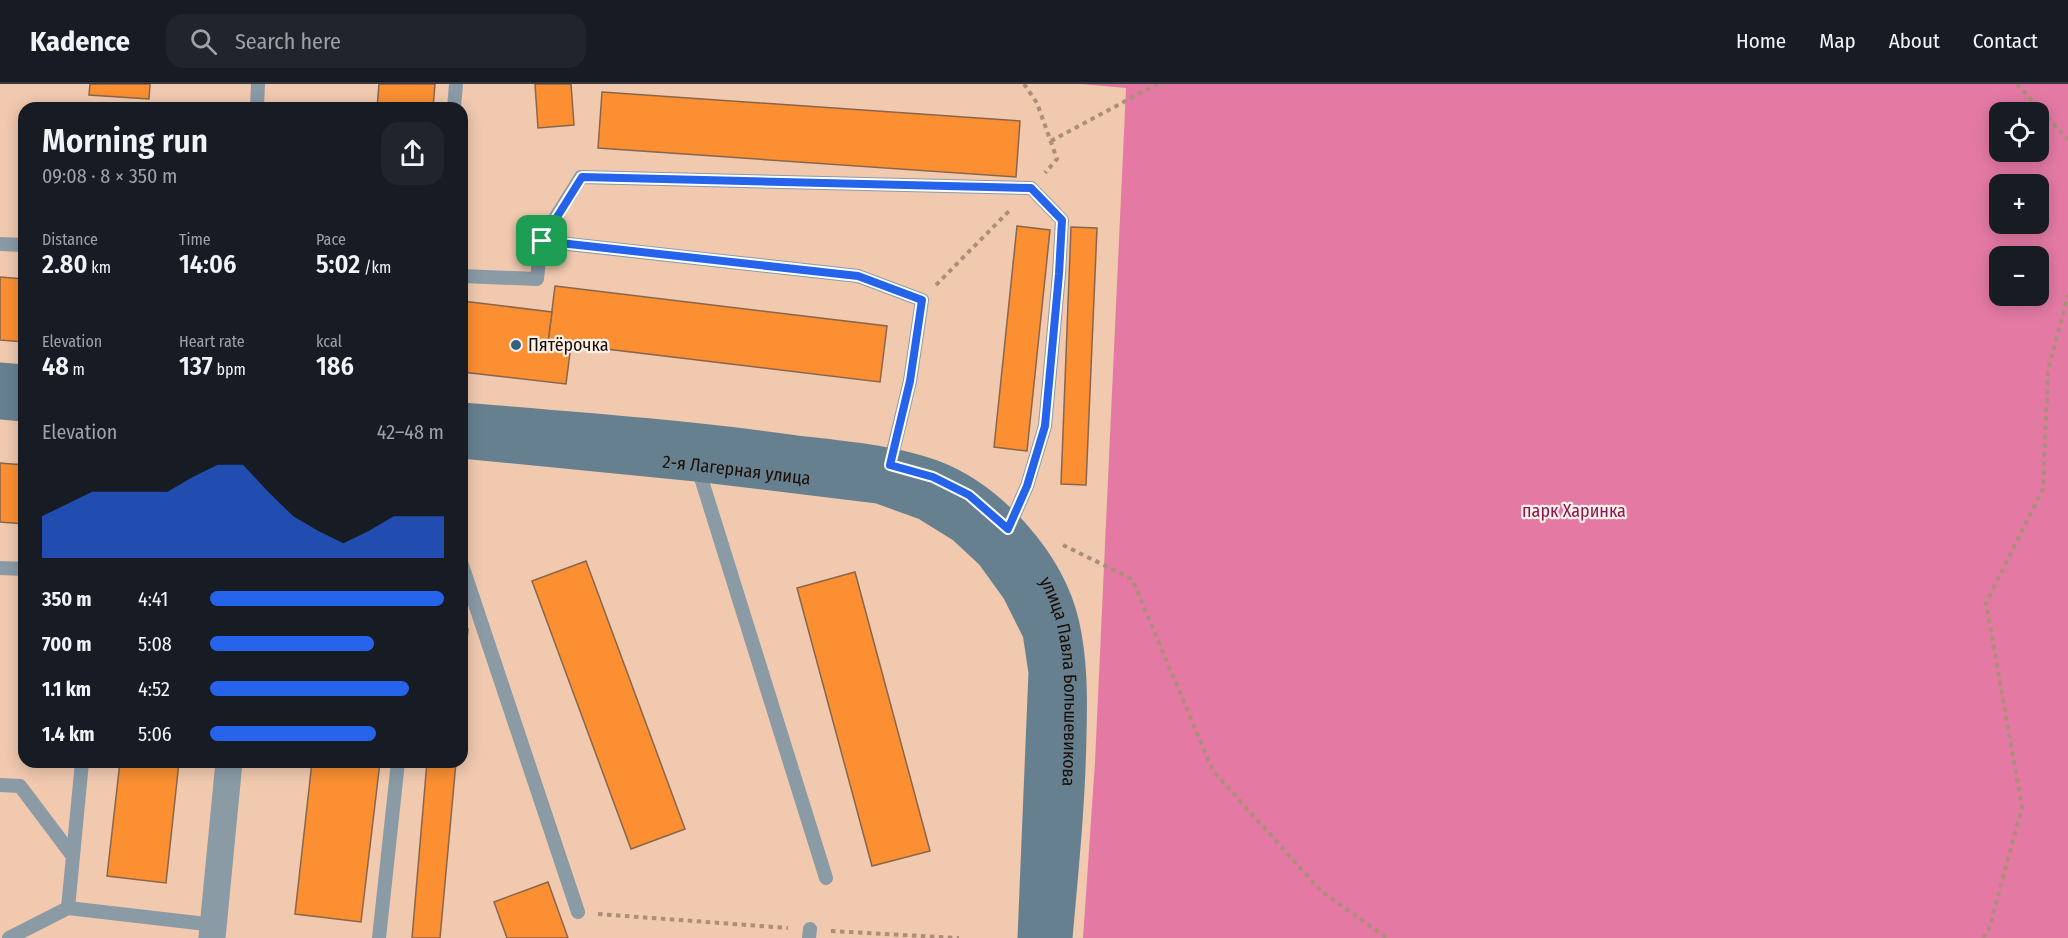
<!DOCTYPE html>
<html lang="en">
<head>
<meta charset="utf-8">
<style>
  body { margin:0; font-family:"Fira Sans Condensed",sans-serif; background:#20242c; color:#f1f3f6; height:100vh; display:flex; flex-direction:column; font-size:22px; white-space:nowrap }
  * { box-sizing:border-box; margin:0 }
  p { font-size:20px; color:#9ea1a6 }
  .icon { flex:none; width:33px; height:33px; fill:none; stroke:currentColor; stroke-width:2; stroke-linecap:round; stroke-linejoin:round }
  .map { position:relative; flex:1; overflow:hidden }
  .drawer { position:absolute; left:18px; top:18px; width:450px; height:666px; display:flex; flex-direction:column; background:#171b24; border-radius:18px; box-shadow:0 3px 15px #0003 }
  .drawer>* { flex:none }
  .fabs { position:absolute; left:1989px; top:18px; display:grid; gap:12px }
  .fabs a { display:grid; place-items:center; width:60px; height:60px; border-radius:12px; background:#171b24; box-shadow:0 3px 15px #0003; font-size:30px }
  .pin { position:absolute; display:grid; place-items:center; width:51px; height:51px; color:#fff; margin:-26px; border-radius:12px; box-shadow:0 3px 9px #0006 }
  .round { display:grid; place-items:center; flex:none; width:63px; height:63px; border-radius:18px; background:#20242c }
  .headline { display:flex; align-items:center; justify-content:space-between; height:102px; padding:0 24px }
  h1 { font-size:33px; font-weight:600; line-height:45px }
  .stats { display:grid; grid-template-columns:repeat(3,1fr); gap:9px; height:102px; padding:6px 24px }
  .stats div { display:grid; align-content:center }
  .stats b { font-size:26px; font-weight:600 }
  .stats small { font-size:16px; font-weight:400 }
  .stats p { font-size:16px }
  .chart { height:168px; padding:12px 24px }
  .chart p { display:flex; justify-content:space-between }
  .chart svg { width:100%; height:108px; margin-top:6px; fill:#2563eb; opacity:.7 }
  ul { padding:0 24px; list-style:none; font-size:20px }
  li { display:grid; grid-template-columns:96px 72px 1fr; align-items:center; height:45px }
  li i { height:15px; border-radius:8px; background:#2563eb }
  header { display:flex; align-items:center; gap:36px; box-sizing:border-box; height:84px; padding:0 30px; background:#171b24; border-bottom:2px solid #363941 }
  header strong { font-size:28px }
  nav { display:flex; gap:33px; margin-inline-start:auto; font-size:21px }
  .search { width:420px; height:54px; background:#20242c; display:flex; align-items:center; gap:15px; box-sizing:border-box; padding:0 21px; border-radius:18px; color:#9ea1a6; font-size:22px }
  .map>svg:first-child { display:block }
</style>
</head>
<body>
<header>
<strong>Kadence</strong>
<div class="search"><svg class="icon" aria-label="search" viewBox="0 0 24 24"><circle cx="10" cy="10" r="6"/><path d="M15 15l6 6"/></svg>Search here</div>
<nav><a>Home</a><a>Map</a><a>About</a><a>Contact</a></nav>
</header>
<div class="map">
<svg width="2068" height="854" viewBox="0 0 2068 854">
  <rect width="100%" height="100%" fill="#f0c9af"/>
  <path fill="#e47aa4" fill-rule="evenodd" d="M1081,0h987v854h-985l12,-176 31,-674zM2000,28h38v40h-38zM2000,100h38v40h-38zM2000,172h38v40h-38z"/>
  <g fill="#fb8f32" stroke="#88664e" stroke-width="1.5">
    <polygon points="90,0 150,0 149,15 89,11"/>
    <polygon points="379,0 435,0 433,24 377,24"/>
    <polygon points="535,0 571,0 574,41 538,44"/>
    <polygon points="602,8 1020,37 1016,93 598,64"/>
    <polygon points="1017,142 1050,146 1027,367 994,363"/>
    <polygon points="1071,143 1097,144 1086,401 1061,400"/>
    <polygon points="0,193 24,195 24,258 0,256"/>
    <polygon points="555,202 887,242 880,298 548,258"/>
    <polygon points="462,217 552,228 548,258 571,261 566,300 462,288"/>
    <polygon points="0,379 24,381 24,440 0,438"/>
    <polygon points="586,477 685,745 631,765 532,497"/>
    <polygon points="855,488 930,767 872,782 797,504"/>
    <polygon points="462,545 468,545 462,609"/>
    <polygon points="120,678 179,678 166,799 107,792"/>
    <polygon points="312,678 380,678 361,838 295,830"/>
    <polygon points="427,678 456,678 440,854 412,854"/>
    <polygon points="548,798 568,854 507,854 494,818"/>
  </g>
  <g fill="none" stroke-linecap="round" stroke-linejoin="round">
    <g stroke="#ad8e79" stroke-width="4" stroke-dasharray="4.5 4.5" stroke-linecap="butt">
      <polyline points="1024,0 1037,19 1057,75 1045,89"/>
      <polyline points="2017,0 2068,56"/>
      <polyline points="1051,57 1157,0"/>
      <polyline points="936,201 1011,125"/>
      <polyline points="1063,461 1132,495 1213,687 1321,807 1387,854"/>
      <polyline points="598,830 788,844"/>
      <polyline points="831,847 959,854"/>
      <polyline points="1983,854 1989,845 2022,723 1986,519 2043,405 2048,286 2068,211"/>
    </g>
    <g stroke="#8a9ba6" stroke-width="14">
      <polyline points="257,24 258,0"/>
      <polyline points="454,24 456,0"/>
      <polyline points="541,157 581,93 1031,104 1062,136 1059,190 1045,342 1027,402 1008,445"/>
      <polyline points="0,160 24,161"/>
      <polyline points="462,192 537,195 541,157 858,192 922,216 910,297 890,380"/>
      <polyline points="697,381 826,794"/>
      <polyline points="462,481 578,828"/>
      <polyline points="0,484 24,485"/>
      <polyline points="0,701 20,702 72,771"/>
      <polyline points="68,824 82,678"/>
      <polyline points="9,854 68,824 215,841"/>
      <polyline points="379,854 398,678"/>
      <polyline points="809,854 810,845"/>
    </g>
    <polyline stroke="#8a9ba6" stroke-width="27" points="212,854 229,678"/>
    <g stroke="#678090" stroke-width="33">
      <polyline points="0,295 24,297"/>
      <polyline points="0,319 24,321"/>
      <path id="s1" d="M462,335c109,9 219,17 328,32 47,6 97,9 142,25 59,22 117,87 131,149 8,35 8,73 7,109 -1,68 -8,136 -14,204"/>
      <path id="s2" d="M462,358l235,23 182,22 47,17 37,23 29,27 26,36 21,42 6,40 -11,266"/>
    </g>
  </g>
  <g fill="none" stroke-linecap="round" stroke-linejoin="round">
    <defs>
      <polygon id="route" points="582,93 1031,104 1062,136 1059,190 1045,342 1027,402 1008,445 969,411 933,393 890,381 910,297 922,216 858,192 542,157"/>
    </defs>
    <use href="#route" stroke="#fff" stroke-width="12"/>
    <use href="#route" stroke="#2563eb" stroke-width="8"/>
  </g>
  <circle fill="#30627f" stroke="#fcf0e8" stroke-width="2" cx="516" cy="261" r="6"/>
  <g text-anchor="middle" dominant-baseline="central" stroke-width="4.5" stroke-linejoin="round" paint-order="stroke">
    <g font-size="18" fill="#1a0d05" stroke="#fcf0e8" text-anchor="start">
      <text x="528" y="261">Пятёрочка</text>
    </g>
    <g font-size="18" fill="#1a0d05" stroke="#fcf0e8">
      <text stroke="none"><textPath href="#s2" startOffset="276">2-я Лагерная улица</textPath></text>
      <text stroke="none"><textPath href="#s1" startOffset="735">улица Павла Большевикова</textPath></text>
    </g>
    <g font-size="18" fill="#891650" stroke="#fcf0e8">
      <text x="1574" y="427">парк Харинка</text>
    </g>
  </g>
</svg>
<div class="fabs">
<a><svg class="icon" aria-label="locate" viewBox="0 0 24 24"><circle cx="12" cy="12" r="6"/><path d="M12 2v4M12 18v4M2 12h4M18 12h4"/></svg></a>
<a>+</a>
<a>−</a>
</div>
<div class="pin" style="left:542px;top:157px;background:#1e9e55"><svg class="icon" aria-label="arrive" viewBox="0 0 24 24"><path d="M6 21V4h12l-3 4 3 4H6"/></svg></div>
<section class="drawer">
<div class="headline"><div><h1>Morning run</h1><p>09:08 · 8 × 350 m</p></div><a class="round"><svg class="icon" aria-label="share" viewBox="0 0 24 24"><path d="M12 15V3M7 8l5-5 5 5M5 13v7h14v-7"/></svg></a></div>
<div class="stats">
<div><p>Distance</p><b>2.80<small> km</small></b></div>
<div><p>Time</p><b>14:06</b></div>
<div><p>Pace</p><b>5:02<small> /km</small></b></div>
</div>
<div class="stats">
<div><p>Elevation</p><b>48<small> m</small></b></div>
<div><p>Heart rate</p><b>137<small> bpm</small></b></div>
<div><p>kcal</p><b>186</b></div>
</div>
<div class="chart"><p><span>Elevation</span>42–48 m</p>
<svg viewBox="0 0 160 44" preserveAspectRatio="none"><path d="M0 44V27L10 22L20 17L30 17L40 17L50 17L60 11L70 6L80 6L90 17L100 27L110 33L120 38L130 33L140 27L150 27L160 27V44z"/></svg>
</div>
<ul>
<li><b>350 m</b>4:41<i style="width:100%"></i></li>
<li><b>700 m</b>5:08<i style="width:70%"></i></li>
<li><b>1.1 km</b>4:52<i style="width:85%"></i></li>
<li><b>1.4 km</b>5:06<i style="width:71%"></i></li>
</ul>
</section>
</div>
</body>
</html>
